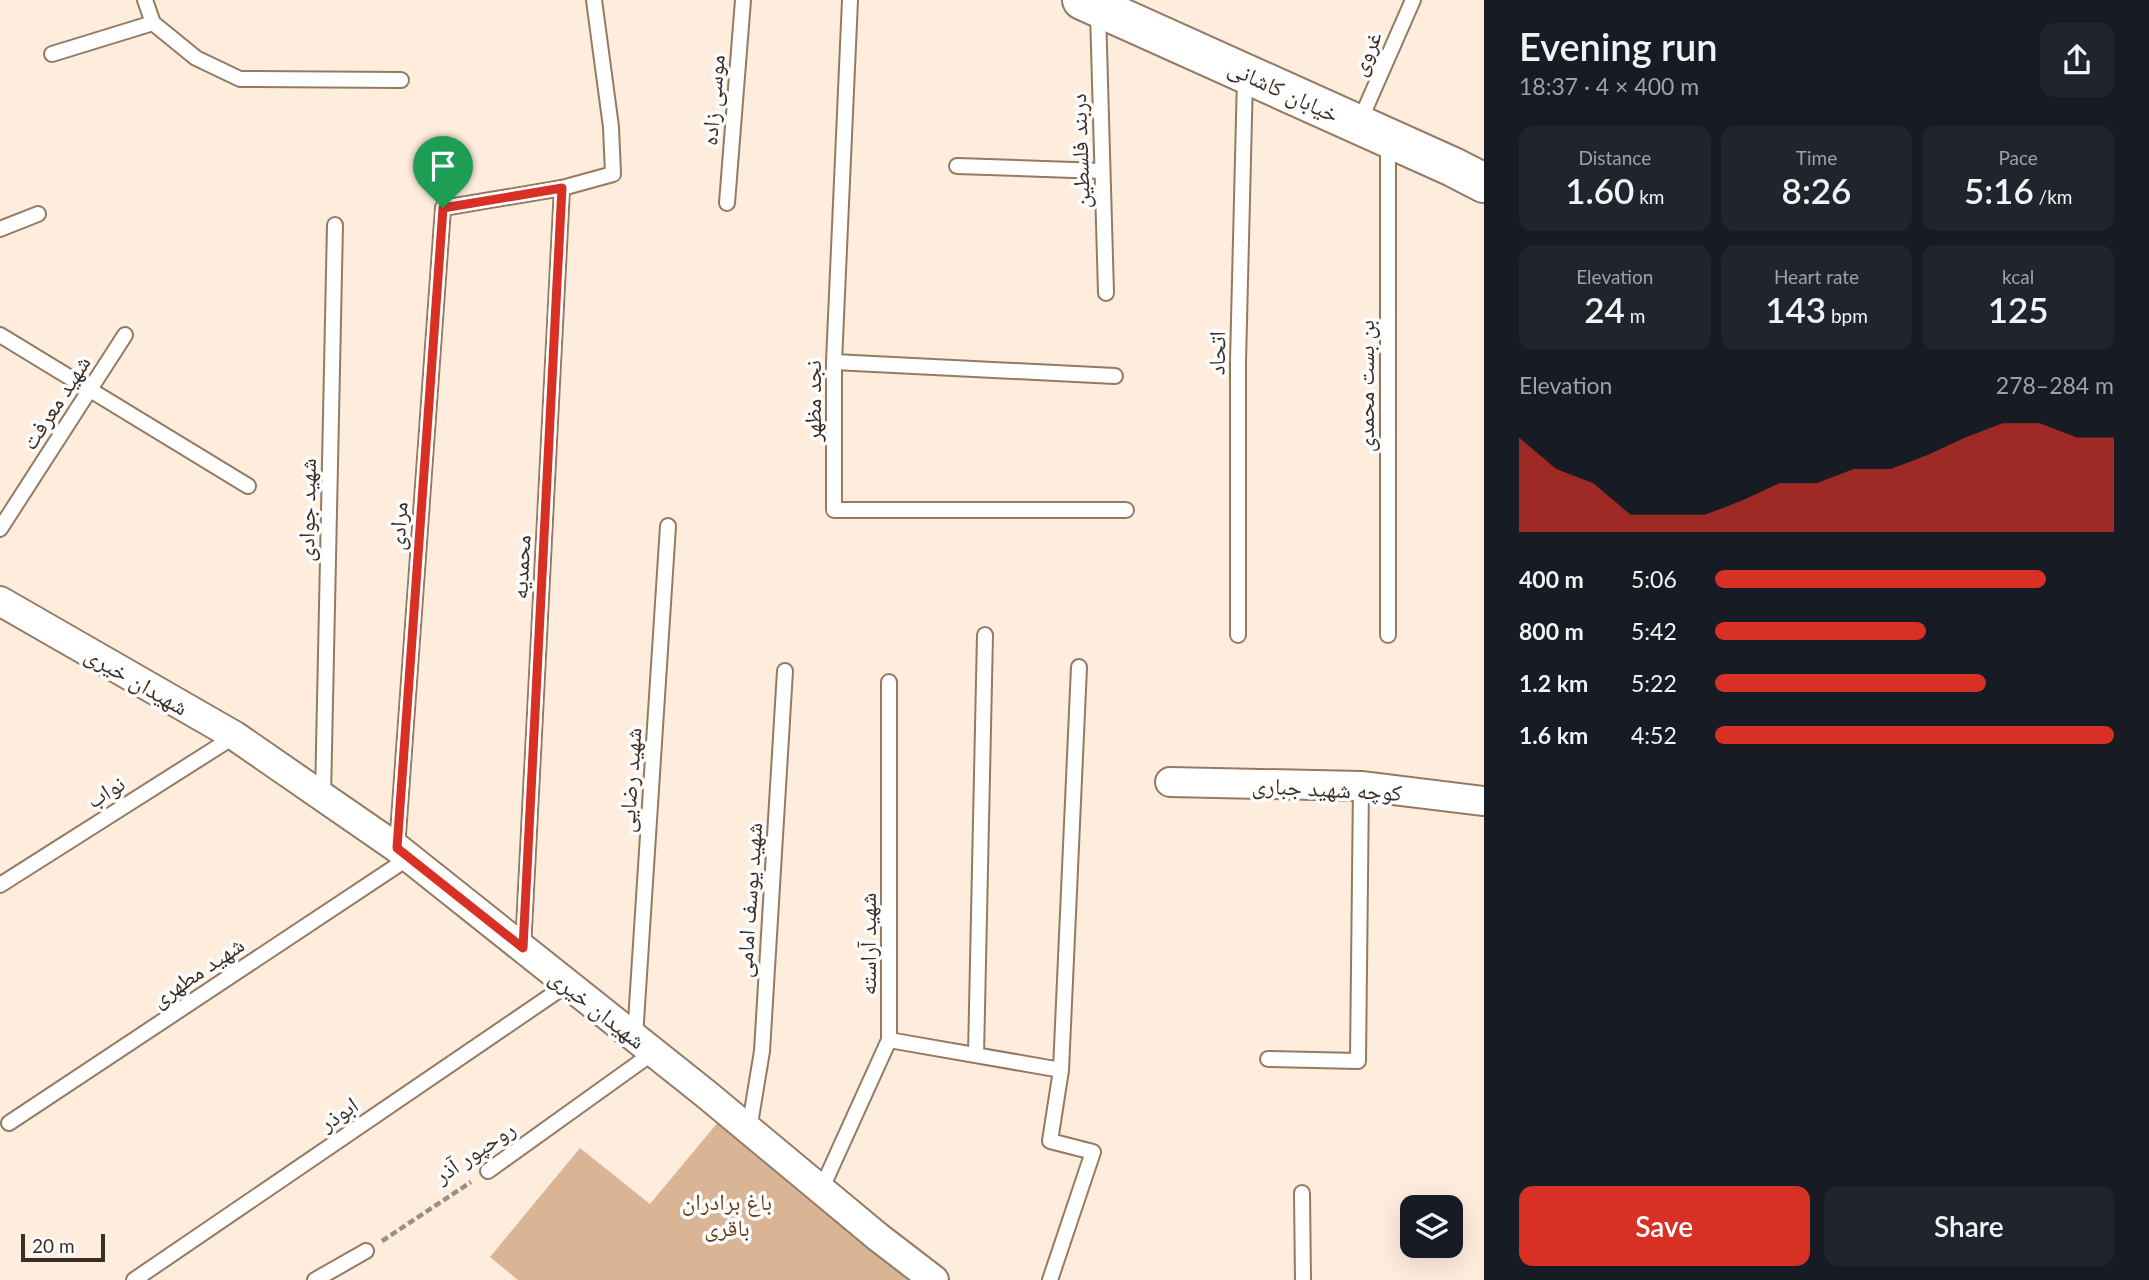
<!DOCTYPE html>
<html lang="en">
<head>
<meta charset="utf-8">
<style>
  body { margin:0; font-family:Lato,"Noto Naskh Arabic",sans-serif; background:#20242c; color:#f1f3f6; height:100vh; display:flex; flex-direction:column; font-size:26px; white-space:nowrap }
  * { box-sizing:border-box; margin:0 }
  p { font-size:23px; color:#9ea1a6 }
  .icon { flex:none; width:38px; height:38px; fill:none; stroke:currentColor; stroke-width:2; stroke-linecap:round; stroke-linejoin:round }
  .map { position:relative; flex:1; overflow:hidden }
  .drawer { display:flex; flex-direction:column; background:#171b24; width:665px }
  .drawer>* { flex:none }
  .controls { position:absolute; left:1400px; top:1195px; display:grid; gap:14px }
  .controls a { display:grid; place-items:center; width:63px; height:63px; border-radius:14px; background:#171b24; box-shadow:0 7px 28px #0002; font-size:35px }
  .scale { position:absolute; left:21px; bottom:18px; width:84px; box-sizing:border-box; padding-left:7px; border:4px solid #3a2e25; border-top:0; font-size:19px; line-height:24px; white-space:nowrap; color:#3a2e25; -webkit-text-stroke:5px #fdfdfd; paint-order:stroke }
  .pin { position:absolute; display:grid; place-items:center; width:60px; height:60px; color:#fff; margin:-72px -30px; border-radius:50% 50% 50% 0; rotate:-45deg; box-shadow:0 0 7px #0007 }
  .pin .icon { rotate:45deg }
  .round { display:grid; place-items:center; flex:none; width:74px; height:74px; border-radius:14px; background:#20242c }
  .head { display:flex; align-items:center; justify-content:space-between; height:119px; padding:0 35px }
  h1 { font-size:38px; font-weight:600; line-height:52px }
  .metrics { display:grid; grid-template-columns:repeat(3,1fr); gap:10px; height:119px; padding:7px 35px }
  .metrics div { display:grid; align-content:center; border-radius:14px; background:#20242c; text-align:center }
  .metrics b { font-size:35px; font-weight:600 }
  .metrics small { font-size:19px; font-weight:400 }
  .metrics p { font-size:19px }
  .chart { height:196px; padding:14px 35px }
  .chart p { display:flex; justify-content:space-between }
  .chart svg { width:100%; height:126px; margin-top:7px; fill:#d93025; opacity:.7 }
  .button { display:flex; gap:14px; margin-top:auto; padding:14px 35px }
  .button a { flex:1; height:80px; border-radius:14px; background:#d93025; color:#fff; font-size:28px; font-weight:600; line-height:80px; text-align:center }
  .button a+a { background:#20242c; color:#f1f3f6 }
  ul { padding:0 35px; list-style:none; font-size:23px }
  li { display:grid; grid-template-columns:112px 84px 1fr; align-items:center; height:52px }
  li i { height:18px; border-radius:9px; background:#d93025 }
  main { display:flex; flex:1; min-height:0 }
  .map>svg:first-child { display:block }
</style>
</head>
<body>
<main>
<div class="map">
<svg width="1484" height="1280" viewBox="0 0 1484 1280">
  <rect width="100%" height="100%" fill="#feecdd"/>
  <polygon fill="#d9b495" points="719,1121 913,1280 518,1280 490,1257 580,1148 650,1204"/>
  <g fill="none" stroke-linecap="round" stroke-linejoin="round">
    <defs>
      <g id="lane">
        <polyline points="145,0 153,23 196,58 240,79 401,80"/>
        <polyline points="850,0 834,362 834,510 1126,510"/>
        <polyline points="1098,12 1106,293"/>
        <polyline points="52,54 153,23"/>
        <polyline points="1359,123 1413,0"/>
        <polyline points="1388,140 1388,635"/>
        <polyline points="957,166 1102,171"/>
        <polyline points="727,203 743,0"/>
        <polyline points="0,229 38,214"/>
        <polyline points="0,335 248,486"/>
        <polyline points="834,362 1115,376"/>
        <polyline points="0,529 125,335"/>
        <polyline points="1238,635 1238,362 1245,77"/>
        <polyline points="323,797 335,225"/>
        <polyline points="397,848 443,208 562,188 613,174 611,127 594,0"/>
        <polyline points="0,885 235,736"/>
        <polyline points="523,948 562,188"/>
        <polyline points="635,1037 668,526"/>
        <polyline points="889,1040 1061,1070 1050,1141 1093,1152 1050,1280"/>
        <polyline points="976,1055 985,635"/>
        <polyline points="1268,1059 1358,1061 1361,786"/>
        <polyline points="1061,1070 1079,667"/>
        <polyline points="9,1123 410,857"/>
        <polyline points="749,1130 762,1051 785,671"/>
        <polyline points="488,1171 654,1052"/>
        <polyline points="821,1190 889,1040 889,682"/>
        <polyline points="1302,1193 1303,1280"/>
        <polyline points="134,1280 568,984"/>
        <polyline points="315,1280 366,1251"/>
      </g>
      <g id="street">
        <polyline points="0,601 235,736 397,848 706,1094 878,1237 934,1280"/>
        <polyline points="1170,782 1361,786 1484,801"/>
      </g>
      <polyline id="secondary" points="1082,0 1453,167 1484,183"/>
    </defs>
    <use href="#lane" stroke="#957a63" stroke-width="18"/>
    <use href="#street" stroke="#957a63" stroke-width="32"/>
    <use href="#secondary" stroke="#957a63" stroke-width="42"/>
    <polyline stroke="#9d8e82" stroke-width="4.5" stroke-dasharray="7 3.5" stroke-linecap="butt" points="382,1241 471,1182"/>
    <use href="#lane" stroke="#fff" stroke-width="14"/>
    <use href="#street" stroke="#fff" stroke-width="28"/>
    <use href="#secondary" stroke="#fff" stroke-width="38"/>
  </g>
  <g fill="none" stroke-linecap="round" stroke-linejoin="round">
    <defs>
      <polygon id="route" points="562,188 557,283 523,948 397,848 443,208"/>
    </defs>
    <use href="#route" stroke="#fff" stroke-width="14"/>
    <use href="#route" stroke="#d93025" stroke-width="9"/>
  </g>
  <g text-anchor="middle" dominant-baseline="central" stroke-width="7" stroke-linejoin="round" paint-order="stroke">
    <g font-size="23" fill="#3a2e25" stroke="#fdfdfd">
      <text transform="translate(1365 53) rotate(-66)">غروی</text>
      <text transform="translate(1284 90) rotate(25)">خیابان کاشانی</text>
      <text transform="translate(712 100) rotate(-85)">موسی زاده</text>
      <text transform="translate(1079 151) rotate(-92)">دربند فلسطین</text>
      <text transform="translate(1216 353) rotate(-89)">اتحاد</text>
      <text transform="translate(1365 386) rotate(-90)">بن بست محمدی</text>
      <text transform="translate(812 401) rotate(-90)">نجد مظهر</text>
      <text transform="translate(55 402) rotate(-57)">شهید معرفت</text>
      <text transform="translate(306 510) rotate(-89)">شهید جوادی</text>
      <text transform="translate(397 526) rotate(-86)">مرادی</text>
      <text transform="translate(520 567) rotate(-87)">محمدیه</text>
      <text transform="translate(137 680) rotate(30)">شهیدان خیری</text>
      <text transform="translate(629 780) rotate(-86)">شهید رضایی</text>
      <text transform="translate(1327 788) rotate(3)">کوچه شهید جباری</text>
      <text transform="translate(105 791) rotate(-32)">نواب</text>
      <text transform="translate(748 900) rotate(-86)">شهید یوسف امامی</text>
      <text transform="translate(867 944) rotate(-90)">شهید آراسته</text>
      <text transform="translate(197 971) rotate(-34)">شهید مطهری</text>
      <text transform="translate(598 1008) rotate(38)">شهیدان خیری</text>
      <text transform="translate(338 1113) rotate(-34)">ابوذر</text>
      <text transform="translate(474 1151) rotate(-34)">روحپور آذر</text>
    </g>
    <g font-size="23" fill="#694119" stroke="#fdfdfd">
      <text x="727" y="1201">باغ برادران<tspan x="727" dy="26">باقری</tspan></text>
    </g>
  </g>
</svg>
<div class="controls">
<a><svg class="icon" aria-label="layers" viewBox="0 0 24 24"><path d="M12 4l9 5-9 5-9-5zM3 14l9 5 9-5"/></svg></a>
</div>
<div class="scale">20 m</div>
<div class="pin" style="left:443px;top:208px;background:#1e9e55"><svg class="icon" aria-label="arrive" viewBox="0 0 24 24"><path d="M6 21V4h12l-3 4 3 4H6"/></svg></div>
</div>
<section class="drawer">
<div class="head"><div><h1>Evening run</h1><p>18:37 · 4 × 400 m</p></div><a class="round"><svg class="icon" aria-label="share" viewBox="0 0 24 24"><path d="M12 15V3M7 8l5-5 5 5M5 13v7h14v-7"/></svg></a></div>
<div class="metrics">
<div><p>Distance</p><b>1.60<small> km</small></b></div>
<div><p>Time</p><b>8:26</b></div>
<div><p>Pace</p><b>5:16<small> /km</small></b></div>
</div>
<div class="metrics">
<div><p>Elevation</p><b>24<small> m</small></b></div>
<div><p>Heart rate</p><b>143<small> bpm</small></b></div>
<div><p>kcal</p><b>125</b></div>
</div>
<div class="chart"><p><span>Elevation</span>278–284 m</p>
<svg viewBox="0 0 160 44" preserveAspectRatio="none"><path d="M0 44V11L10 22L20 27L30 38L40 38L50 38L60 33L70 27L80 27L90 22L100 22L110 17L120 11L130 6L140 6L150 11L160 11V44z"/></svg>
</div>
<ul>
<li><b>400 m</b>5:06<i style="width:83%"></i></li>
<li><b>800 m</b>5:42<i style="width:53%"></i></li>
<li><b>1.2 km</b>5:22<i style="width:68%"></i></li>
<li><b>1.6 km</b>4:52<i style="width:100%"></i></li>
</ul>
<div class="button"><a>Save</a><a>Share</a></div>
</section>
</main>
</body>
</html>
